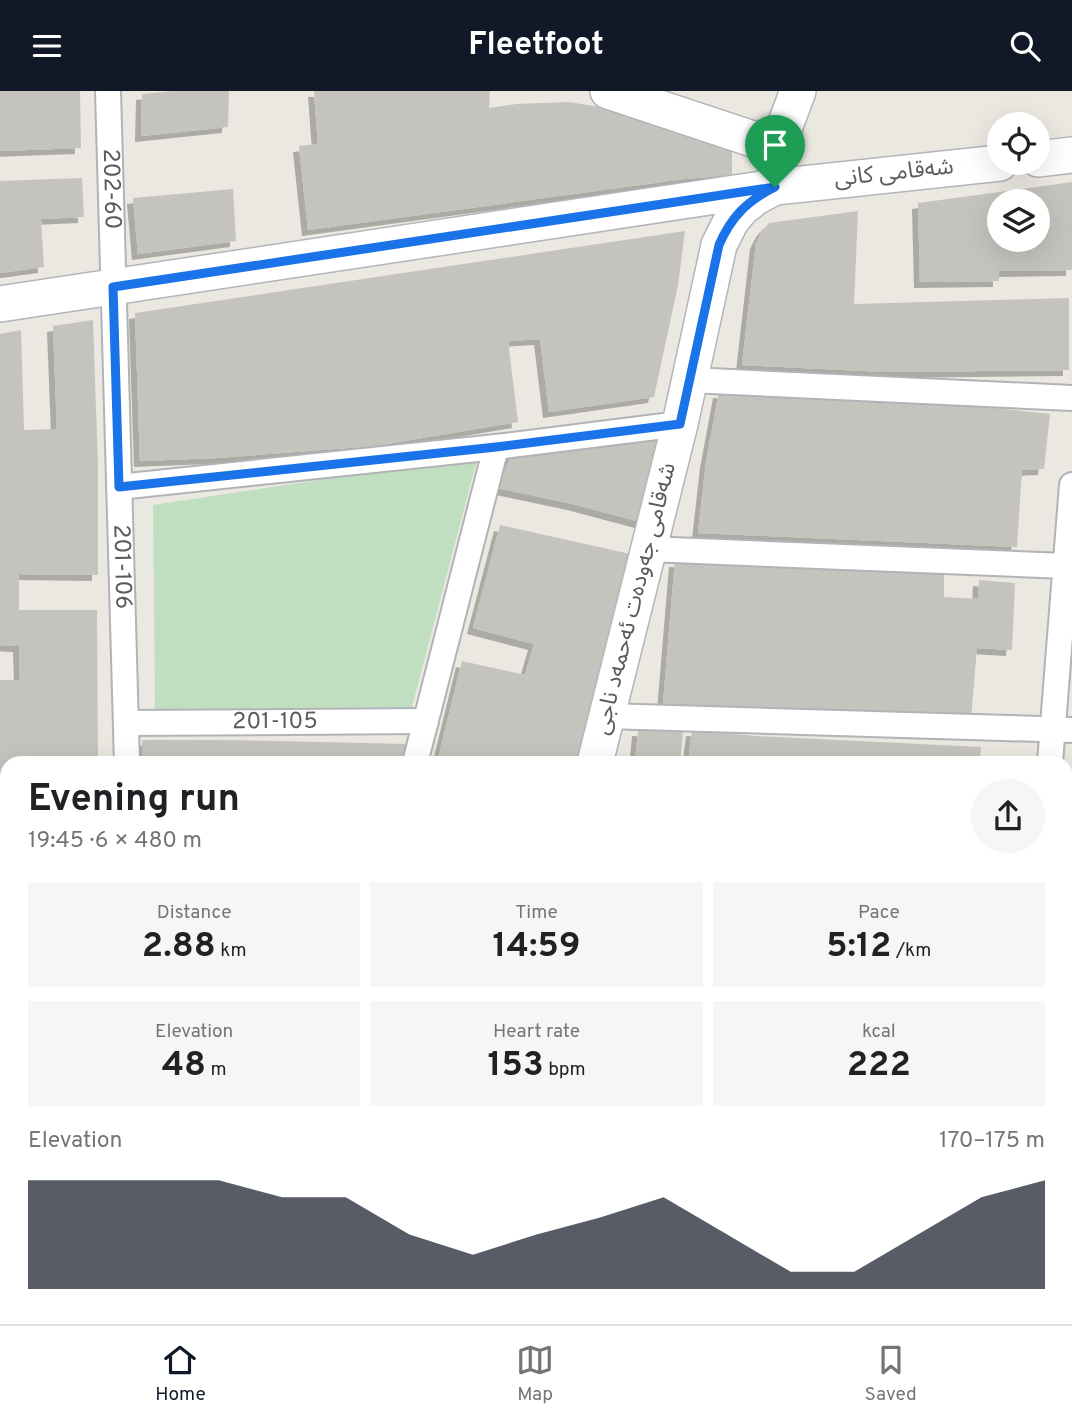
<!DOCTYPE html>
<html lang="en">
<head>
<meta charset="utf-8">
<style>
  body { margin:0; font-family:Overpass,"Noto Sans Arabic",sans-serif; background:#f6f6f6; color:#202124; height:100vh; display:flex; flex-direction:column; font-size:26px; white-space:nowrap }
  * { box-sizing:border-box; margin:0 }
  p { font-size:23px; color:#757577 }
  .icon { flex:none; width:38px; height:38px; fill:none; stroke:currentColor; stroke-width:2; stroke-linecap:round; stroke-linejoin:round }
  .map { position:relative; flex:1; overflow:hidden }
  .sheet { position:absolute; left:0px; top:665px; width:1073px; height:569px; display:flex; flex-direction:column; background:#fff; border-radius:21px 21px 0 0; box-shadow:0 7px 28px #0002 }
  .sheet>* { flex:none }
  .buttons { position:absolute; left:987px; top:21px; display:grid; gap:14px }
  .buttons a { display:grid; place-items:center; width:63px; height:63px; border-radius:50%; background:#fff; box-shadow:0 7px 28px #0002; font-size:35px }
  .pin { position:absolute; display:grid; place-items:center; width:60px; height:60px; color:#fff; margin:-72px -30px; border-radius:50% 50% 50% 0; rotate:-45deg; box-shadow:0 0 7px #0007 }
  .pin .icon { rotate:45deg }
  .round { display:grid; place-items:center; flex:none; width:74px; height:74px; border-radius:37px; background:#f6f6f6 }
  .summary { display:flex; align-items:center; justify-content:space-between; height:119px; padding:0 28px }
  h1 { font-size:38px; font-weight:700; line-height:52px }
  .metrics { display:grid; grid-template-columns:repeat(3,1fr); gap:10px; height:119px; padding:7px 28px }
  .metrics div { display:grid; align-content:center; border-radius:0px; background:#f6f6f6; text-align:center }
  .metrics b { font-size:35px; font-weight:700 }
  .metrics small { font-size:19px; font-weight:400 }
  .metrics p { font-size:19px }
  .chart { height:196px; padding:14px 28px }
  .chart p { display:flex; justify-content:space-between }
  .chart svg { width:100%; height:126px; margin-top:7px; fill:#111827; opacity:.7 }
  header { display:flex; justify-content:space-between; align-items:center; height:91px; padding:0 28px; background:#111827; color:#fff; font-size:32px; font-weight:700 }
  .menu { display:flex; justify-content:space-around; align-items:center; height:98px; border-top:2px solid #e0e0e0; background:#fff; font-size:19px; color:#757577 }
  .menu a { display:grid; justify-items:center; gap:4px }
  .menu .current { color:#111827 }
  .map>svg:first-child { display:block }
</style>
</head>
<body>
<header><svg class="icon" aria-label="menu" viewBox="0 0 24 24"><path d="M4 6h16M4 12h16M4 18h16"/></svg>Fleetfoot<svg class="icon" aria-label="search" viewBox="0 0 24 24"><circle cx="10" cy="10" r="6"/><path d="M15 15l6 6"/></svg></header>
<div class="map">
<svg width="1072" height="1233" viewBox="0 0 1072 1233">
  <defs>
    <filter id="shadow"><feDropShadow dx="-6" dy="6" stdDeviation="0" flood-color="#0004"/></filter>
  </defs>
  <rect width="100%" height="100%" fill="#eae8e0"/>
  <polygon fill="#c0dfc1" points="478,365 412,616 155,619 153,414"/>
  <g fill="#c5c3bd" fill-rule="evenodd" filter="url(#shadow)">
    <polygon points="0,0 80,0 81,57 0,60"/>
    <polygon points="173,0 229,0 228,36 141,45 142,3"/>
    <polygon points="314,0 490,0 489,17 516,13 569,11 606,17 732,54 732,84 684,88 308,139 299,55 318,53"/>
    <polygon points="82,87 84,126 41,128 44,176 0,182 0,90"/>
    <path d="M1072,91v88l-73,1v10l-79,1 -2,-79zM999,110h39v39h-39z"/>
    <polygon points="233,98 236,150 138,163 133,107"/>
    <polygon points="858,120 854,213 1069,207 1069,279 886,281 742,274 756,152 762,140 769,132"/>
    <polygon points="685,140 678,194 654,306 549,321 540,248 508,250 518,331 374,355 216,367 140,370 135,222"/>
    <polygon points="93,229 98,376 98,484 19,483 19,519 97,519 98,672 7,672 7,806 0,806 0,589 20,589 19,555 0,554 0,243 21,239 24,339 57,338 53,235"/>
    <polygon points="719,301 977,315 1050,323 1044,378 1022,379 1017,456 698,442 706,371"/>
    <polygon points="673,344 652,434 573,413 497,397 514,359"/>
    <polygon points="500,434 639,465 587,672 437,672 462,570 525,584 534,553 473,537"/>
    <polygon points="675,470 944,483 944,506 978,508 979,489 1015,492 1012,559 977,557 971,628 663,613"/>
    <polygon points="638,639 683,641 680,672 635,672"/>
    <polygon points="692,639 756,645 981,656 980,672 688,672"/>
    <polygon points="142,649 227,649 409,653 403,672 142,672"/>
    <polygon points="0,830 7,831 7,981 0,981"/>
    <rect x="1066" y="910" width="6" height="69"/>
    <rect x="1066" y="1006" width="6" height="151"/>
    <rect x="0" y="1018" width="7" height="134"/>
    <polygon points="0,1188 7,1188 7,1227 112,1227 112,1233 0,1233"/>
    <polygon points="1066,1192 1072,1192 1072,1233 1023,1233 1024,1227 1066,1227"/>
    <polygon points="175,1227 429,1227 428,1233 175,1233"/>
    <rect x="484" y="1227" width="493" height="6"/>
  </g>
  <g fill="none" stroke-linecap="round" stroke-linejoin="round">
    <defs>
      <g id="street">
        <path id="s1" d="M108,0l19,672"/>
        <polyline points="689,289 1072,307"/>
        <polyline points="119,396 496,356 680,333"/>
        <polyline points="648,458 1066,475"/>
        <polyline points="606,625 1072,639"/>
        <path id="s2" d="M126,632l300,-2"/>
        <polyline points="415,672 496,356"/>
        <polyline points="1050,672 1072,394"/>
        <polyline points="0,822 7,822"/>
        <polyline points="1066,854 1072,854"/>
        <polyline points="1066,994 1072,995"/>
        <polyline points="0,995 7,995"/>
        <polyline points="1066,1171 1072,1172"/>
        <polyline points="0,1179 7,1178"/>
        <polyline points="1006,1233 1006,1227"/>
      </g>
      <g id="secondary">
        <polyline points="608,0 777,56"/>
        <polyline points="1038,68 1072,64"/>
        <polyline points="0,213 775,96 1000,72"/>
        <polyline points="595,672 680,333 719,154 731,130 742,117 756,106 775,96 777,56 798,0"/>
        <polyline points="454,1233 455,1227"/>
      </g>
    </defs>
    <use href="#street" stroke="#b1b3b6" stroke-width="28"/>
    <use href="#secondary" stroke="#b2b5b9" stroke-width="38"/>
    <use href="#street" stroke="#fff" stroke-width="24"/>
    <use href="#secondary" stroke="#fff" stroke-width="35"/>
  </g>
  <g fill="none" stroke-linecap="round" stroke-linejoin="round">
    <defs>
      <path id="route" d="M775,96c-28,14 -44,30 -56,58l-39,179 -184,23 -377,40 -6,-200z"/>
    </defs>
    <use href="#route" stroke="#fff" stroke-width="14"/>
    <use href="#route" stroke="#1a73e8" stroke-width="9"/>
  </g>
  <g text-anchor="middle" dominant-baseline="central" stroke-width="7" stroke-linejoin="round" paint-order="stroke">
    <g font-size="23" fill="#595c5f" stroke="#fff">
      <text transform="translate(894 83) rotate(-6)">شەقامی کانی</text>
      <text stroke="none"><textPath href="#s1" startOffset="98">202-60</textPath></text>
      <text stroke="none"><textPath href="#s1" startOffset="476">201-106</textPath></text>
      <text transform="translate(636 508) rotate(-76)">شەقامی جەودەت ئەحمەد ناجی</text>
      <text stroke="none"><textPath href="#s2" startOffset="149">201-105</textPath></text>
    </g>
  </g>
</svg>
<div class="buttons">
<a><svg class="icon" aria-label="locate" viewBox="0 0 24 24"><circle cx="12" cy="12" r="6"/><path d="M12 2v4M12 18v4M2 12h4M18 12h4"/></svg></a>
<a><svg class="icon" aria-label="layers" viewBox="0 0 24 24"><path d="M12 4l9 5-9 5-9-5zM3 14l9 5 9-5"/></svg></a>
</div>
<div class="pin" style="left:775px;top:96px;background:#1e9e55"><svg class="icon" aria-label="arrive" viewBox="0 0 24 24"><path d="M6 21V4h12l-3 4 3 4H6"/></svg></div>
<section class="sheet">
<div class="summary"><div><h1>Evening run</h1><p>19:45 · 6 × 480 m</p></div><a class="round"><svg class="icon" aria-label="share" viewBox="0 0 24 24"><path d="M12 15V3M7 8l5-5 5 5M5 13v7h14v-7"/></svg></a></div>
<div class="metrics">
<div><p>Distance</p><b>2.88<small> km</small></b></div>
<div><p>Time</p><b>14:59</b></div>
<div><p>Pace</p><b>5:12<small> /km</small></b></div>
</div>
<div class="metrics">
<div><p>Elevation</p><b>48<small> m</small></b></div>
<div><p>Heart rate</p><b>153<small> bpm</small></b></div>
<div><p>kcal</p><b>222</b></div>
</div>
<div class="chart"><p><span>Elevation</span>170–175 m</p>
<svg viewBox="0 0 160 44" preserveAspectRatio="none"><path d="M0 44V6L10 6L20 6L30 6L40 12L50 12L60 25L70 32L80 25L90 19L100 12L110 25L120 38L130 38L140 25L150 12L160 6V44z"/></svg>
</div>
</section>
</div>
<nav class="menu">
<a class="current"><svg class="icon" aria-label="home" viewBox="0 0 24 24"><path d="M3 11l9-7 9 7M6 9v11h12V9"/></svg>Home</a>
<a><svg class="icon" aria-label="map" viewBox="0 0 24 24"><path d="M3 6l6-2 6 2 6-2v14l-6 2-6-2-6 2zM9 4v14M15 6v14"/></svg>Map</a>
<a><svg class="icon" aria-label="saved" viewBox="0 0 24 24"><path d="M7 4h10v16l-5-4-5 4z"/></svg>Saved</a>
</nav>
</body>
</html>
